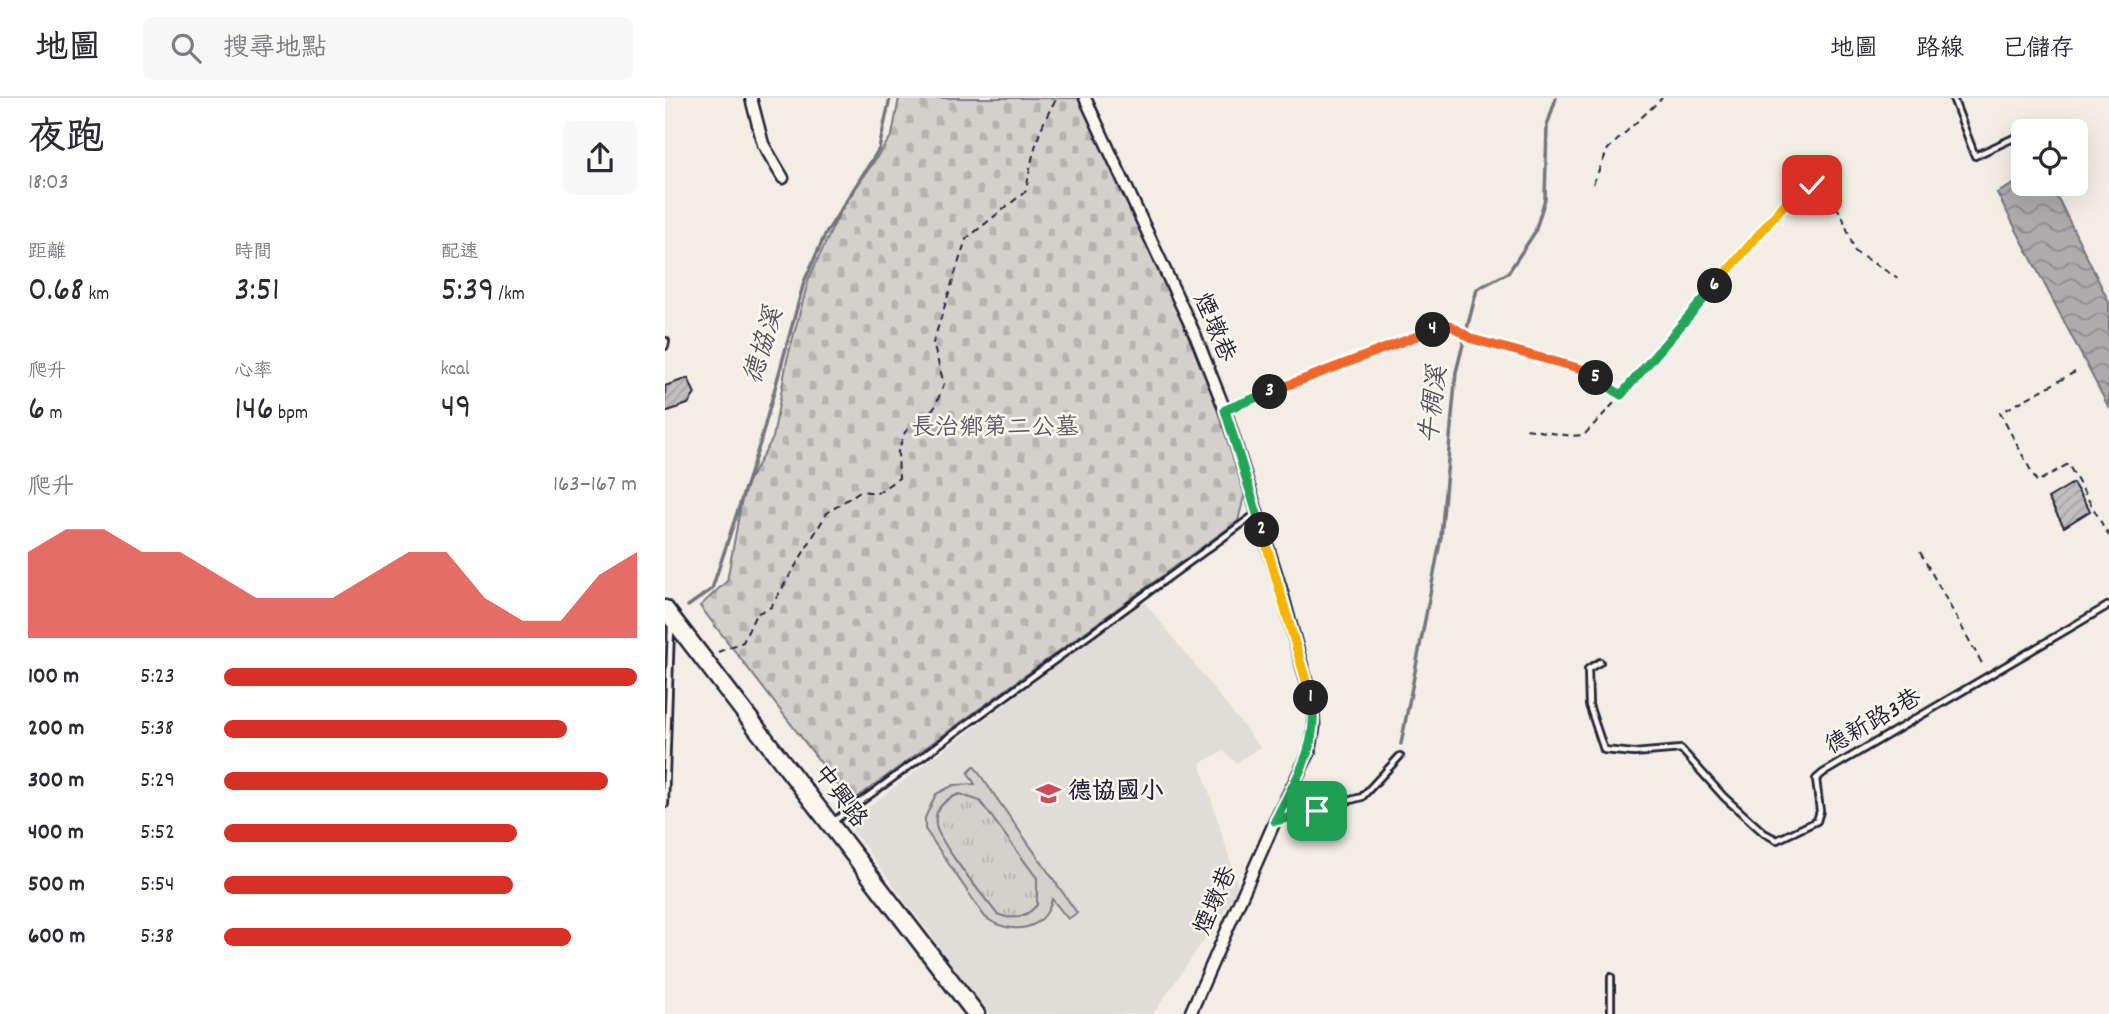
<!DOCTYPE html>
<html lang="zh-TW">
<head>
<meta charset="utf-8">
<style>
  body { margin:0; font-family:Dekko,"LXGW WenKai TC",sans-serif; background:#f7f7f7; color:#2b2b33; height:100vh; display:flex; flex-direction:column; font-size:26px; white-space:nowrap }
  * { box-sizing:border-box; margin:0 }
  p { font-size:23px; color:#7c7c81 }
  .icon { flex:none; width:38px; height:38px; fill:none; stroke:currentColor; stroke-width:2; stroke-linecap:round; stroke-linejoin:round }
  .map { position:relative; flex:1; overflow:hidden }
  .sheet { display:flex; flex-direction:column; background:#fff; width:665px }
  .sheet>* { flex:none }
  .fabs { position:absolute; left:1346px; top:21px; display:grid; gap:14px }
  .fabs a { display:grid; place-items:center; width:77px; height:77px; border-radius:10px; background:#fff; box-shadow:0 7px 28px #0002; font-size:35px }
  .pin { position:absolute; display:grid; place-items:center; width:60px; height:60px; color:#fff; margin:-30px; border-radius:14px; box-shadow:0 4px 10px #0006 }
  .km { position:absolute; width:35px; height:35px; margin:-18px; border-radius:50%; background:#222; color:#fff; font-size:19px; line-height:35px; text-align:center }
  .round { display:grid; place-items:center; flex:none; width:74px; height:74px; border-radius:10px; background:#f7f7f7 }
  .head { display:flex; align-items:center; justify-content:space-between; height:119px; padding:0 28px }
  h1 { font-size:38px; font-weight:600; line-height:52px }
  .figures { display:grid; grid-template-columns:repeat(3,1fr); gap:10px; height:119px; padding:7px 28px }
  .figures div { display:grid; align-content:center }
  .figures b { font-size:35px; font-weight:600 }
  .figures small { font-size:19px; font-weight:400 }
  .figures p { font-size:19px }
  .chart { height:196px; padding:14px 28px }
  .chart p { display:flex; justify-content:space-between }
  .chart svg { width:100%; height:126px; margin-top:7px; fill:#d93025; opacity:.7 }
  ul { padding:0 28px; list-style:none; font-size:23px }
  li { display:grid; grid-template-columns:112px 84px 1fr; align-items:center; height:52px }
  li i { height:18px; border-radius:9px; background:#d93025 }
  header { display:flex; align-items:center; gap:42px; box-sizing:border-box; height:98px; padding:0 35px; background:#fff; border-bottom:2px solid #e1e1e2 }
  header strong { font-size:33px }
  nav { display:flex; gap:38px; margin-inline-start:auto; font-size:24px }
  .search { width:490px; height:63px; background:#f7f7f7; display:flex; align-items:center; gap:18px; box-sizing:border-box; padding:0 24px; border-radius:10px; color:#7c7c81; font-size:26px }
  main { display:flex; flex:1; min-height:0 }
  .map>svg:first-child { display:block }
</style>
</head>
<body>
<header>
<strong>地圖</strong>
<div class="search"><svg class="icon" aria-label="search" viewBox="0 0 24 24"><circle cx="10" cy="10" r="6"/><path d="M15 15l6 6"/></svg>搜尋地點</div>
<nav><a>地圖</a><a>路線</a><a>已儲存</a></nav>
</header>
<main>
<section class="sheet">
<div class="head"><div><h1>夜跑</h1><p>18:03</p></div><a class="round"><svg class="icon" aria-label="share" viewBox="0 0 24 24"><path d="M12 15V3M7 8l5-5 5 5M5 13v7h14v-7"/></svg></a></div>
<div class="figures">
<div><p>距離</p><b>0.68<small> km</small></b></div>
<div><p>時間</p><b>3:51</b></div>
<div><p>配速</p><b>5:39<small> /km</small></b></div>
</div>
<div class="figures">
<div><p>爬升</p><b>6<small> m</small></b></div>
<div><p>心率</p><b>146<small> bpm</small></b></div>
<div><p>kcal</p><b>49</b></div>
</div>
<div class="chart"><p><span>爬升</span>163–167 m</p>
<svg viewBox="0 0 160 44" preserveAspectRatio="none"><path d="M0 44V14L10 6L20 6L30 14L40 14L50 22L60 30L70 30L80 30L90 22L100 14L110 14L120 30L130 38L140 38L150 22L160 14V44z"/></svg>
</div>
<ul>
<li><b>100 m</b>5:23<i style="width:100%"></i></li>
<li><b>200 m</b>5:38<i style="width:83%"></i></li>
<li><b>300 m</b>5:29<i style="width:93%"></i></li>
<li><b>400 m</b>5:52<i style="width:71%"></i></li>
<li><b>500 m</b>5:54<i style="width:70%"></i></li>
<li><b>600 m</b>5:38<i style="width:84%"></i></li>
</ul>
</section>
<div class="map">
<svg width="1444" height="916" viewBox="0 0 1444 916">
  <defs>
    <pattern id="grass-tufts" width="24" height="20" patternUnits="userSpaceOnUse" patternTransform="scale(1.75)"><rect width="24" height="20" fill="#d4d1cc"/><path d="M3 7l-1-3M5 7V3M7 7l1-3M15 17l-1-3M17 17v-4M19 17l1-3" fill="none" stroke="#b6b3b0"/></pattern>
    <pattern id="cemetery-stones" width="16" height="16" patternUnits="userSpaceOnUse" patternTransform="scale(1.75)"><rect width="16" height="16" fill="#d4d1cc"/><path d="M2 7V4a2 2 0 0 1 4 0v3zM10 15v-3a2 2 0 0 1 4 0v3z" fill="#b6b3b0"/></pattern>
    <pattern id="water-waves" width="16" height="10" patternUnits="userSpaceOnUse" patternTransform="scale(1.75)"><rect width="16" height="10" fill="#aeabad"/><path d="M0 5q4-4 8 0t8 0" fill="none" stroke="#8d8b8e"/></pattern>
    <pattern id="building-hatch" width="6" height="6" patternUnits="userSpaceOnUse" patternTransform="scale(1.75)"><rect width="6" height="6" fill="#c2bebe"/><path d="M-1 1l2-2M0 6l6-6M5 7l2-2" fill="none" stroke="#a6a3a4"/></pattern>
  </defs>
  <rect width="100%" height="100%" fill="#f2eee5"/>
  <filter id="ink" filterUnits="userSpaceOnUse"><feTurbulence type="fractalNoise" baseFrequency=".0143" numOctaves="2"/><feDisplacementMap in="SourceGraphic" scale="14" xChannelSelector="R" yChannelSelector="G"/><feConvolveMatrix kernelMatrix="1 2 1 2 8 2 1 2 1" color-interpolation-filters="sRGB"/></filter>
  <g filter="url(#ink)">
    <polygon fill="#e0dcd6" points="478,502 595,649 571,665 559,653 535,665 574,791 488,916 324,916 182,725"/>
    <path fill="url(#grass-tufts)" stroke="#7b7a84" stroke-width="2" d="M295,696l20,7 57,77v27c-11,13 -24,16 -40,9 -13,-17 -59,-72 -61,-89 -3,-16 10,-27 24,-31z"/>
    <polygon fill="url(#cemetery-stones)" stroke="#7b7a84" stroke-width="2" points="234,0 418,0 530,246 580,394 573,423 186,704 35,508 62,483 79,390 108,340 122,262 144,180 176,112 227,37"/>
    <path fill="#d4d1cc" stroke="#7b7a84" stroke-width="2" fill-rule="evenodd" d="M309,668l103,147 -9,6 -16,-20c-7,34 -44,36 -67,18l-60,-88v-11l11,-24 18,-9 21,-1 -7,-11zM295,696l20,7 57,77v27c-11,13 -24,16 -40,9 -13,-17 -59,-72 -61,-89 -3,-16 10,-27 24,-31z"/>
    <polygon fill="url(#water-waves)" stroke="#76747f" stroke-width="2" points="1358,81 1358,86 1380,86 1394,102 1444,204 1444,310 1332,95"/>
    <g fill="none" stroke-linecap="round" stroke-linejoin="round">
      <g stroke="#76747f" stroke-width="3.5">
        <polyline points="23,508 47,491 95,345 139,184 160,137 214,51 225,0"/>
        <polyline points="736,646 776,439 791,274 812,191 843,175 870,134 880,101 882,28 891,0"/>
      </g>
    </g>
    <g fill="url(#building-hatch)" stroke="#22223b" stroke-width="2">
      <polygon points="23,280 30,296 23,306 0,314 0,288"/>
      <polygon points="1408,385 1425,413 1399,429 1383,400"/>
    </g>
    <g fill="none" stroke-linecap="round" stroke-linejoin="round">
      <defs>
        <g id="lane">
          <polyline points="1288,0 1310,58 1353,38"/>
          <polyline points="0,248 1,243"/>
          <polyline points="561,311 784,227 807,241 917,271 956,297"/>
          <polyline points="935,564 923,571 924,607 939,652 969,655 1016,651 1059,699 1099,735 1112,742 1152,723 1155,713 1151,681 1158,675 1444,507"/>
          <polyline points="0,706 6,529"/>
          <polyline points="611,722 697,699 735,658"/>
          <polyline points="169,723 592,415"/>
          <polyline points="946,879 946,916"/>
        </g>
        <g id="street">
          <polyline points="86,0 98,46 118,80"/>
          <polyline points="420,0 531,239 560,312 616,491 648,608 649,629 645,653 610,723 525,916"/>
        </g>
        <polyline id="primary" points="0,511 311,916"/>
      </defs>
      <use href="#lane" stroke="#22223b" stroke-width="10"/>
      <use href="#street" stroke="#22223b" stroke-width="15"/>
      <use href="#primary" stroke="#22223b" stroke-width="21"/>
      <g stroke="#22223b" stroke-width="2" stroke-dasharray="7 5" stroke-linecap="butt">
        <polyline points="928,86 943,51 997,0"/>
        <polyline points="1410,274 1335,315 1372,384 1403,366 1444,438"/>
        <polyline points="960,292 1124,101 1138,90 1157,89 1177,117 1190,154 1233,180"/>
        <polyline points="861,331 906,338 919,337 950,304"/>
        <polyline points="1255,454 1319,569"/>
        <path d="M53,554l25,-10 13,-28 15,-7 56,-94 33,-22 17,2 22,-15 -1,-27 7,-19 30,-25 9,-23 -11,-41 33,-104 60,-48c6,-36 12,-63 31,-93"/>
      </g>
      <use href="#lane" stroke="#fbf7ec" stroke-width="4.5"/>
      <use href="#street" stroke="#fbf7ec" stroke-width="10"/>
      <use href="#primary" stroke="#fbf7ec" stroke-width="16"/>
    </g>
  </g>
  <g fill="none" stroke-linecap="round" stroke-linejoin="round" filter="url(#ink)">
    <defs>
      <path id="split-1" d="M646,600c10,45 -16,83 -36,123l42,-10"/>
      <polyline id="split-2" points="597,432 646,600"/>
      <polyline id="split-3" points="597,432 560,312 605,294"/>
      <polyline id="split-4" points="605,294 768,232"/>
      <polyline id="split-5" points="768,232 785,227 807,241 917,271 931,280"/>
      <polyline id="split-6" points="931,280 956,297 1050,188"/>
      <polyline id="split-7" points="1050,188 1124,101 1147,87"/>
    </defs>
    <use href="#split-1" stroke="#fff" stroke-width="14"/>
    <use href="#split-2" stroke="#fff" stroke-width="14"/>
    <use href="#split-3" stroke="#fff" stroke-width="14"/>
    <use href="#split-4" stroke="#fff" stroke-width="14"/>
    <use href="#split-5" stroke="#fff" stroke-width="14"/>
    <use href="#split-6" stroke="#fff" stroke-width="14"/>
    <use href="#split-7" stroke="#fff" stroke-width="14"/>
    <use href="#split-1" stroke="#22a559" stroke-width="9"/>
    <use href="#split-2" stroke="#f5b400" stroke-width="9"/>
    <use href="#split-3" stroke="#22a559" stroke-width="9"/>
    <use href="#split-4" stroke="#f0652b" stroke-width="9"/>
    <use href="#split-5" stroke="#f0652b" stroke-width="9"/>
    <use href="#split-6" stroke="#22a559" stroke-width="9"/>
    <use href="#split-7" stroke="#f5b400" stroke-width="9"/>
  </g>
  <defs>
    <symbol id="school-bare" viewBox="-9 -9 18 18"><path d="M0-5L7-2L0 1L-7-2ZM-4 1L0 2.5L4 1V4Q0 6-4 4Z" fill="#d1495b" stroke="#fbf7ec" stroke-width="2.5" paint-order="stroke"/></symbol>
  </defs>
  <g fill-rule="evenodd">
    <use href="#school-bare" x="366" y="678" width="35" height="35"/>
  </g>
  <g text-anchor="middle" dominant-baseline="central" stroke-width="5" stroke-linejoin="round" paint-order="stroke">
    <g font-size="24" fill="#22223b" stroke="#fbf7ec">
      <text transform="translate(548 230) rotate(67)">煙墩巷</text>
      <text transform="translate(1209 625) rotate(-30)">德新路3巷</text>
      <text transform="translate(174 699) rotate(53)">中興路</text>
      <text transform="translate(552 803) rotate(-66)">煙墩巷</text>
    </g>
    <g font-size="24" fill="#575766" stroke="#fbf7ec">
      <text x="330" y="331">長治鄉第二公墓</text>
    </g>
    <g font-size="24" font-weight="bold" fill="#22223b" stroke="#fbf7ec" text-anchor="start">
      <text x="403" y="695">德協國小</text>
    </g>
    <g font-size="26" font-style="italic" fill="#535263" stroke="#fbf7ec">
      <text transform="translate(100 248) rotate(-73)">德協溪</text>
      <text transform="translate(770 307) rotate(-83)">牛稠溪</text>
    </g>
  </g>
</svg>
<div class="fabs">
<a><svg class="icon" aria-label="locate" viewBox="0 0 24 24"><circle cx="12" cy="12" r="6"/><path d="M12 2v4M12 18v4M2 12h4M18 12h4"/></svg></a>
</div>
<div class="pin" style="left:652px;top:713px;background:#1e9e55"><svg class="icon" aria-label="arrive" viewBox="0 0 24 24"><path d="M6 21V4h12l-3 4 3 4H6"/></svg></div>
<div class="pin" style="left:1147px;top:87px;background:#d93025"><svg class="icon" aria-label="check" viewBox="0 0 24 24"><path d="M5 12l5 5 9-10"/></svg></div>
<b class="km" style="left:646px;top:600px">1</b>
<b class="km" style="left:597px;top:432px">2</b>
<b class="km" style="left:605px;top:294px">3</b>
<b class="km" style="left:768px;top:232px">4</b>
<b class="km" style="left:931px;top:280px">5</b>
<b class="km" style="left:1050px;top:188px">6</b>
</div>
</main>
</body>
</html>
